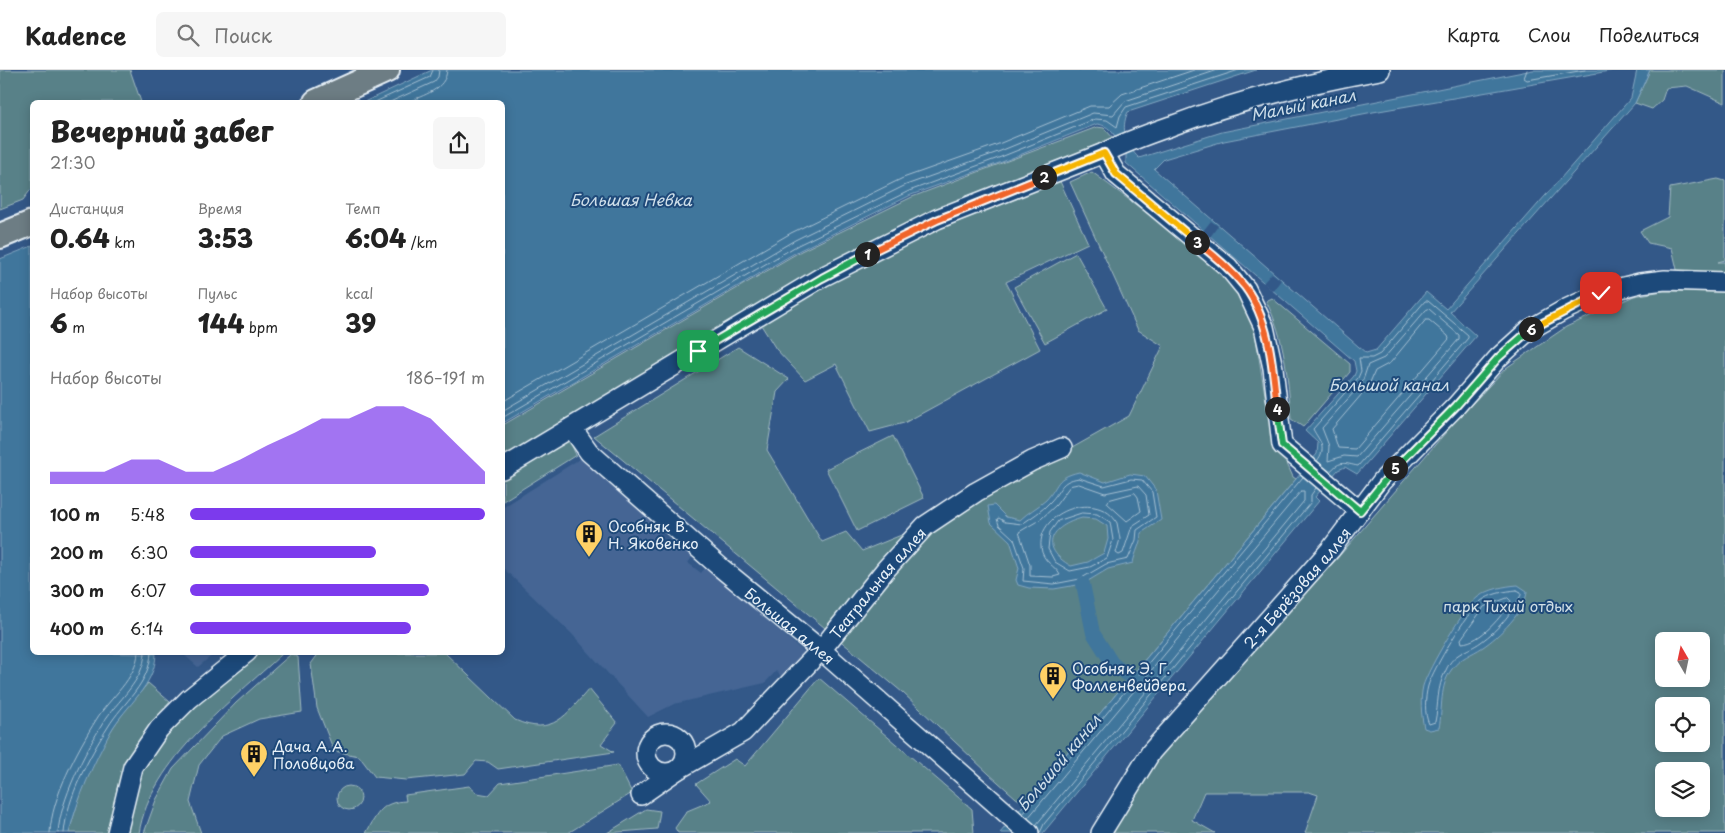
<!DOCTYPE html>
<html lang="ru">
<head>
<meta charset="utf-8">
<style>
  body { margin:0; font-family:"Playpen Sans",sans-serif; background:#f6f6f6; color:#222; height:100vh; display:flex; flex-direction:column; font-size:19px; white-space:nowrap }
  * { box-sizing:border-box; margin:0 }
  p { font-size:16px; color:#767676 }
  .icon { flex:none; width:28px; height:28px; fill:none; stroke:currentColor; stroke-width:2; stroke-linecap:round; stroke-linejoin:round }
  .map { position:relative; flex:1; overflow:hidden }
  .details { position:absolute; left:30px; top:30px; width:475px; height:555px; display:flex; flex-direction:column; background:#fff; border-radius:8px; box-shadow:0 2px 12px #0003 }
  .details>* { flex:none }
  .needle { width:32px; rotate:351deg }
  .buttons { position:absolute; left:1655px; top:562px; display:grid; gap:10px }
  .buttons a { display:grid; place-items:center; width:55px; height:55px; border-radius:8px; background:#fff; box-shadow:0 2px 12px #0003; font-size:25px }
  .pin { position:absolute; display:grid; place-items:center; width:42px; height:42px; color:#fff; margin:-21px; border-radius:10px; box-shadow:0 2px 8px #0006 }
  .km { position:absolute; width:25px; height:25px; margin:-12px; border-radius:50%; background:#222; color:#fff; font-size:14px; line-height:25px; text-align:center }
  .round { display:grid; place-items:center; flex:none; width:52px; height:52px; border-radius:8px; background:#f6f6f6 }
  .headline { display:flex; align-items:center; justify-content:space-between; height:85px; padding:0 20px }
  h1 { font-size:28px; font-weight:800; line-height:38px }
  .metrics { display:grid; grid-template-columns:repeat(3,1fr); gap:8px; height:85px; padding:5px 20px }
  .metrics div { display:grid; align-content:center }
  .metrics b { font-size:25px; font-weight:800 }
  .metrics small { font-size:14px; font-weight:400 }
  .metrics p { font-size:14px }
  .chart { height:140px; padding:10px 20px }
  .chart p { display:flex; justify-content:space-between }
  .chart svg { width:100%; height:90px; margin-top:5px; fill:#7c3aed; opacity:.7 }
  ul { padding:0 20px; list-style:none; font-size:16px }
  li { display:grid; grid-template-columns:80px 60px 1fr; align-items:center; height:38px }
  li i { height:12px; border-radius:6px; background:#7c3aed }
  header { display:flex; align-items:center; gap:30px; box-sizing:border-box; height:70px; padding:0 25px; background:#fff; border-bottom:1px solid #e0e0e0 }
  header strong { font-size:24px }
  nav { display:flex; gap:28px; margin-inline-start:auto; font-size:18px }
  .search { width:350px; height:45px; background:#f6f6f6; display:flex; align-items:center; gap:12px; box-sizing:border-box; padding:0 18px; border-radius:8px; color:#767676; font-size:19px }
  .map>svg:first-child { display:block }
</style>
</head>
<body>
<header>
<strong>Kadence</strong>
<div class="search"><svg class="icon" aria-label="search" viewBox="0 0 24 24"><circle cx="10" cy="10" r="6"/><path d="M15 15l6 6"/></svg>Поиск</div>
<nav><a>Карта</a><a>Слои</a><a>Поделиться</a></nav>
</header>
<div class="map">
<svg width="1725" height="763" viewBox="0 0 1725 763">
  <rect width="100%" height="100%" fill="#335888"/>
  <filter id="ink" filterUnits="userSpaceOnUse"><feTurbulence type="fractalNoise" baseFrequency=".02" numOctaves="2"/><feDisplacementMap in="SourceGraphic" scale="10" xChannelSelector="R" yChannelSelector="G"/><feConvolveMatrix kernelMatrix="1 2 1 2 8 2 1 2 1" color-interpolation-filters="sRGB"/></filter>
  <g filter="url(#ink)">
    <g fill="#446594">
      <polygon points="581,388 662,458 656,466 670,477 675,471 693,486 688,493 701,503 706,497 805,583 783,608 776,601 765,613 674,634 648,647 571,563 503,498 502,438"/>
      <polygon points="182,583 215,583 198,597"/>
    </g>
    <g fill="#588188" stroke="#a0b9c0" fill-rule="evenodd">
      <polygon points="0,0 130,0 141,32 32,32 32,118 23,130 0,139"/>
      <polygon points="1650,0 1725,0 1725,33 1687,16 1666,18 1662,30 1652,39 1635,33"/>
      <polygon points="1097,57 1104,58 1115,70 933,142 870,171 819,200 503,390 503,355 801,181 912,127"/>
      <polygon points="1092,102 1203,185 1250,232 1270,356 1293,407 1296,409 1025,733 1016,728 989,704 902,622 594,366 738,277 789,309 777,322 767,380 822,472 846,462 862,481 958,442 1129,346 1163,276 1138,260 1070,112"/>
      <polygon points="1058,107 1088,173 1006,212 1040,279 904,353 870,362 836,294 805,310 776,279 758,250 924,163"/>
      <polygon points="1718,109 1725,111 1725,190 1718,192 1725,192 1725,209 1679,208 1672,178 1648,173 1640,161 1668,147 1670,118"/>
      <polygon points="1076,183 1107,239 1045,273 1014,217"/>
      <path d="M1663,221h62v542h-420l13,-38 -9,-3h-105l-12,28 23,13h-107l51,-79 182,-200 112,-130 53,-56 60,-41 68,-31zM1664,571h37v38h-37zM1664,636h37v38h-37zM1664,701h37v38h-37z"/>
      <path d="M1272,228l78,66v8l-47,55 -12,-8c-3,-41 -6,-81 -25,-118z"/>
      <polygon points="893,366 924,428 857,461 826,399"/>
      <polygon points="568,367 576,385 503,431 503,407"/>
      <path d="M257,583h26c-51,48 -132,107 -144,180h-15l15,-67 33,-43z"/>
      <path d="M319,583h126l70,67c38,17 51,-5 74,-31l28,34 -16,21 13,8 -116,17 -10,-7 -12,-1 -11,13 -59,6 -31,-3 -16,-21 -25,-5 -17,-43 -6,-44z"/>
      <polygon points="291,584 298,587 302,642 259,649 222,666 199,695 190,732 201,763 144,763 156,730 173,699 236,633"/>
      <polygon points="819,608 972,739 974,763 678,763 675,758 687,741 711,731 696,714 735,689 745,696"/>
      <path d="M148,613l22,19c-17,18 -33,38 -44,60 -10,21 -13,48 -17,71h-40c9,-36 23,-72 43,-104 10,-16 24,-31 36,-46z"/>
      <path d="M618,695l14,28 -64,40h-202c12,-20 15,-31 40,-32l-1,-6 64,-9 8,7 12,2 11,-12z"/>
      <circle cx="349" cy="728" r="12"/>
      <polygon points="646,739 660,741 657,759 607,763"/>
    </g>
    <g fill="#40769c" stroke="#83a7c1" fill-rule="evenodd">
      <path d="M432,0h824l-128,42c-8,16 -2,34 11,46l83,-26 311,-62h82l-242,42 -149,29 -60,18 -10,10 212,184 10,-3 50,-58 20,17 185,-211 6,-28h13l-15,33 -185,209 26,24 -119,138 -12,-7 -7,3 -23,27 4,4 -276,332h-43l317,-379 1,-11 -13,-12 49,-55 2,-5 -2,-10 -228,-198v-9l-3,1c-6,-14 -9,-29 -26,-31l-95,38 -91,33 -111,55 -297,173 -1,-321h-138z"/>
      <path d="M32,176v406l124,2c-1,32 -30,51 -45,77 -18,33 -33,66 -42,102h-69v-574z"/>
      <path d="M1079,402l26,10 25,-8 15,2 11,14 5,30 -20,13c0,11 -6,19 -8,30l-25,6 -25,15 -29,5 -25,-1 -11,-3 -2,-5 3,-12 -9,-27 -19,-18 -3,-17 6,-1 12,12 14,3c8,-8 17,-12 26,-20 14,-15 8,-22 33,-28zM1082,448l14,1 11,7 1,13 -4,14 -16,9 -17,4c-33,-19 -20,-40 11,-48z"/>
      <path d="M1518,515l9,6c-1,20 -29,46 -44,56 -12,8 -22,10 -31,22 -13,17 -9,39 -13,59l-9,2 -6,-2c-3,-14 -4,-29 -1,-42 5,-17 41,-79 55,-89 11,-8 27,-11 40,-12z"/>
    </g>
    <g fill="#335888">
      <polygon points="1211,151 1218,156 1210,167 1203,161"/>
      <polygon points="1272,203 1281,210 1273,221 1263,213"/>
    </g>
    <g fill="none" stroke-linecap="round" stroke-linejoin="round">
      <g stroke="#a5c0d3" stroke-width="1">
        <polyline points="1527,0 1524,8 1527,10 1585,0"/>
        <polyline points="375,32 430,7 433,0"/>
        <polyline points="390,32 434,12 438,7 439,0"/>
        <path d="M408,32c15,-7 38,-12 39,-32"/>
        <polygon points="1429,239 1459,265 1459,269 1357,387 1344,386 1328,391 1329,376 1322,358 1362,313 1368,295 1384,288 1426,240"/>
        <polygon points="1426,250 1429,250 1448,266 1449,269 1355,379 1338,378 1332,359 1368,317 1375,301 1390,293"/>
        <polyline points="502,332 791,163 903,108 996,75 1090,36 1109,36 1122,24 1194,0"/>
        <polyline points="502,341 795,170 906,115 998,82 1093,43 1113,45 1125,31 1218,0"/>
        <polyline points="502,348 798,175 909,121 1001,87 1095,49 1107,50 1117,57 1120,46 1126,37 1239,0"/>
        <path d="M1317,391c11,-14 2,-20 -4,-32l45,-51 3,-7 -2,-13h13l8,-4 45,-53h3l40,34v3l-110,128c-12,-2 -18,-7 -28,6"/>
        <path d="M1079,408l25,8 27,-7 11,1 10,12 4,25 -19,13 -1,10 -8,19 -22,5 -26,15 -26,5 -31,-3 1,-13 -10,-29 -15,-14 -2,-6 2,-1 6,4 17,2c10,-7 20,-13 28,-22 12,-12 9,-21 29,-24z"/>
        <path d="M1079,414l26,9 33,-7 8,9 3,20 -17,11 -9,27 -4,2 -3,-2 4,-14 -3,-16c-18,-33 -79,-13 -76,24 1,15 15,19 19,28l-7,2 -23,-1v-11l-11,-33 22,-13 15,-14 14,-19z"/>
        <polygon points="1135,423 1138,427 1141,441 1127,451 1107,433 1109,430"/>
        <polygon points="1082,443 1097,444 1110,452 1113,470 1107,488 1090,497 1070,501 1055,492 1048,479 1050,462 1058,451"/>
        <path d="M1517,520l4,2v3c-10,19 -22,34 -40,47 -14,10 -27,10 -35,28 -10,19 -7,33 -11,52l-6,2c-5,-10 -4,-27 -1,-38 5,-17 39,-74 53,-85 9,-7 24,-10 36,-11z"/>
        <path d="M1508,528l3,3c-9,15 -30,41 -49,42l-1,-4 23,-32z"/>
        <polyline points="1023,744 1303,407"/>
        <polyline points="1028,748 1301,421 1304,421 1304,431 1036,755"/>
        <path d="M50,763c1,-35 28,-84 46,-113 13,-22 41,-41 42,-68"/>
        <path d="M58,763c2,-33 27,-81 45,-110 14,-23 41,-41 42,-71"/>
        <path d="M64,763c3,-36 25,-76 44,-106 15,-25 42,-43 43,-75"/>
        <polyline points="1040,763 1044,754 1311,432 1311,425 1316,418"/>
      </g>
      <polyline stroke="#40769c" stroke-width="14" points="1083,514 1093,563 1112,593 1142,616"/>
      <defs>
        <g id="minor">
          <polyline points="1104,83 1116,104 1228,197 1246,219 1264,257 1273,298 1282,375 1360,441"/>
          <path id="s1" d="M572,358l17,24 131,115 101,83 208,183"/>
          <path d="M502,399l320,-192 115,-58 167,-66c21,-11 44,-19 67,-27 68,-26 138,-43 209,-56"/>
          <circle cx="666" cy="683" r="20"/>
          <path id="s2" d="M641,725l36,-25 66,-38 78,-82 65,-81 39,-43 51,-34 56,-31 30,-13"/>
          <polyline points="117,763 133,697 159,659 189,629 247,582"/>
          <path id="s3" d="M1101,763l50,-81 180,-203 51,-68 74,-75 42,-48 31,-28 35,-20 37,-17 39,-10 25,-3 60,2"/>
        </g>
        <g id="major">
          <polyline points="316,32 387,0"/>
          <polyline points="0,166 32,153"/>
        </g>
      </defs>
      <use href="#minor" stroke="#e8f1f8" stroke-width="22"/>
      <use href="#major" stroke="#e8f1f8" stroke-width="28"/>
      <use href="#minor" stroke="#1f4a7a" stroke-width="19"/>
      <use href="#major" stroke="#6d7d84" stroke-width="24"/>
    </g>
  </g>
  <g fill="none" stroke-linecap="round" stroke-linejoin="round" filter="url(#ink)">
    <defs>
      <polyline id="split-1" points="698,281 822,208 867,184"/>
      <polyline id="split-2" points="867,184 937,150 1044,107"/>
      <polyline id="split-3" points="1044,107 1104,83 1116,104 1197,172"/>
      <path id="split-4" d="M1197,172c17,14 34,27 48,45 25,33 28,82 32,122"/>
      <polyline id="split-5" points="1277,339 1282,375 1360,441 1395,398"/>
      <polyline id="split-6" points="1395,398 1456,336 1498,288 1531,259"/>
      <polyline id="split-7" points="1531,259 1601,223"/>
    </defs>
    <use href="#split-1" stroke="#fff" stroke-width="10"/>
    <use href="#split-2" stroke="#fff" stroke-width="10"/>
    <use href="#split-3" stroke="#fff" stroke-width="10"/>
    <use href="#split-4" stroke="#fff" stroke-width="10"/>
    <use href="#split-5" stroke="#fff" stroke-width="10"/>
    <use href="#split-6" stroke="#fff" stroke-width="10"/>
    <use href="#split-7" stroke="#fff" stroke-width="10"/>
    <use href="#split-1" stroke="#22a559" stroke-width="6"/>
    <use href="#split-2" stroke="#f0652b" stroke-width="6"/>
    <use href="#split-3" stroke="#f5b400" stroke-width="6"/>
    <use href="#split-4" stroke="#f0652b" stroke-width="6"/>
    <use href="#split-5" stroke="#22a559" stroke-width="6"/>
    <use href="#split-6" stroke="#22a559" stroke-width="6"/>
    <use href="#split-7" stroke="#f5b400" stroke-width="6"/>
  </g>
  <defs>
    <symbol id="building-pin" viewBox="-11 -11 22 30"><path d="M0 17L-7.5 6A9.5 9.5 0 1 1 7.5 6Z" fill="#ffd166" stroke="#1f4a7a"/><path d="M-4-6H4V6H1V3H-1V6H-4ZM-2.5-4.3h1.7v1.8h-1.7ZM.8-4.3h1.7v1.8H.8ZM-2.5-1h1.7V.8h-1.7ZM.8-1h1.7V.8H.8Z" fill="#111"/></symbol>
  </defs>
  <g fill-rule="evenodd">
    <use href="#building-pin" x="573" y="448" width="32" height="43"/>
    <use href="#building-pin" x="1037" y="590" width="32" height="43"/>
    <use href="#building-pin" x="238" y="668" width="32" height="43"/>
  </g>
  <g text-anchor="middle" dominant-baseline="central" stroke-width="4" stroke-linejoin="round" paint-order="stroke">
    <g font-size="15" fill="#e8f1f8" stroke="#1f4a7a" text-anchor="start">
      <text x="608" y="455">Особняк В.<tspan x="608" dy="17">Н. Яковенко</tspan></text>
      <text x="1072" y="597">Особняк Э. Г.<tspan x="1072" dy="17">Фолленвейдера</tspan></text>
      <text x="273" y="675">Дача А.А.<tspan x="273" dy="17">Половцова</tspan></text>
    </g>
    <g font-size="15" fill="#e8f1f8" stroke="#1f4a7a">
      <text stroke="none"><textPath href="#s2" startOffset="321">Театральная аллея</textPath></text>
      <text stroke="none"><textPath href="#s3" startOffset="315">2-я Берёзовая аллея</textPath></text>
      <text stroke="none"><textPath href="#s1" startOffset="295">Большая аллея</textPath></text>
    </g>
    <g font-size="15" fill="#d2e0e7" stroke="#1f4a7a">
      <text x="1508" y="535">парк Тихий отдых</text>
    </g>
    <g font-size="16" font-style="italic" fill="#cfdfea" stroke="#1f4a7a">
      <text transform="translate(1303 34) rotate(-11)">Малый канал</text>
      <text x="631" y="129">Большая Невка</text>
      <text x="1389" y="314">Большой канал</text>
      <text transform="translate(1058 692) rotate(-50)">Большой канал</text>
    </g>
  </g>
</svg>
<div class="buttons">
<a><svg class="needle" viewBox="-14 -14 28 28"><path d="M0-13l5 13h-10z" fill="#e53935"/><path d="M0 13l5-13h-10z" fill="#767676"/></svg></a>
<a><svg class="icon" aria-label="locate" viewBox="0 0 24 24"><circle cx="12" cy="12" r="6"/><path d="M12 2v4M12 18v4M2 12h4M18 12h4"/></svg></a>
<a><svg class="icon" aria-label="layers" viewBox="0 0 24 24"><path d="M12 4l9 5-9 5-9-5zM3 14l9 5 9-5"/></svg></a>
</div>
<div class="pin" style="left:698px;top:281px;background:#1e9e55"><svg class="icon" aria-label="arrive" viewBox="0 0 24 24"><path d="M6 21V4h12l-3 4 3 4H6"/></svg></div>
<div class="pin" style="left:1601px;top:223px;background:#d93025"><svg class="icon" aria-label="check" viewBox="0 0 24 24"><path d="M5 12l5 5 9-10"/></svg></div>
<b class="km" style="left:867px;top:184px">1</b>
<b class="km" style="left:1044px;top:107px">2</b>
<b class="km" style="left:1197px;top:172px">3</b>
<b class="km" style="left:1277px;top:339px">4</b>
<b class="km" style="left:1395px;top:398px">5</b>
<b class="km" style="left:1531px;top:259px">6</b>
<section class="details">
<div class="headline"><div><h1>Вечерний забег</h1><p>21:30</p></div><a class="round"><svg class="icon" aria-label="share" viewBox="0 0 24 24"><path d="M12 15V3M7 8l5-5 5 5M5 13v7h14v-7"/></svg></a></div>
<div class="metrics">
<div><p>Дистанция</p><b>0.64<small> km</small></b></div>
<div><p>Время</p><b>3:53</b></div>
<div><p>Темп</p><b>6:04<small> /km</small></b></div>
</div>
<div class="metrics">
<div><p>Набор высоты</p><b>6<small> m</small></b></div>
<div><p>Пульс</p><b>144<small> bpm</small></b></div>
<div><p>kcal</p><b>39</b></div>
</div>
<div class="chart"><p><span>Набор высоты</span>186–191 m</p>
<svg viewBox="0 0 160 44" preserveAspectRatio="none"><path d="M0 44V38L10 38L20 38L30 32L40 32L50 38L60 38L70 32L80 25L90 19L100 12L110 12L120 6L130 6L140 12L150 25L160 38V44z"/></svg>
</div>
<ul>
<li><b>100 m</b>5:48<i style="width:100%"></i></li>
<li><b>200 m</b>6:30<i style="width:63%"></i></li>
<li><b>300 m</b>6:07<i style="width:81%"></i></li>
<li><b>400 m</b>6:14<i style="width:75%"></i></li>
</ul>
</section>
</div>
</body>
</html>
